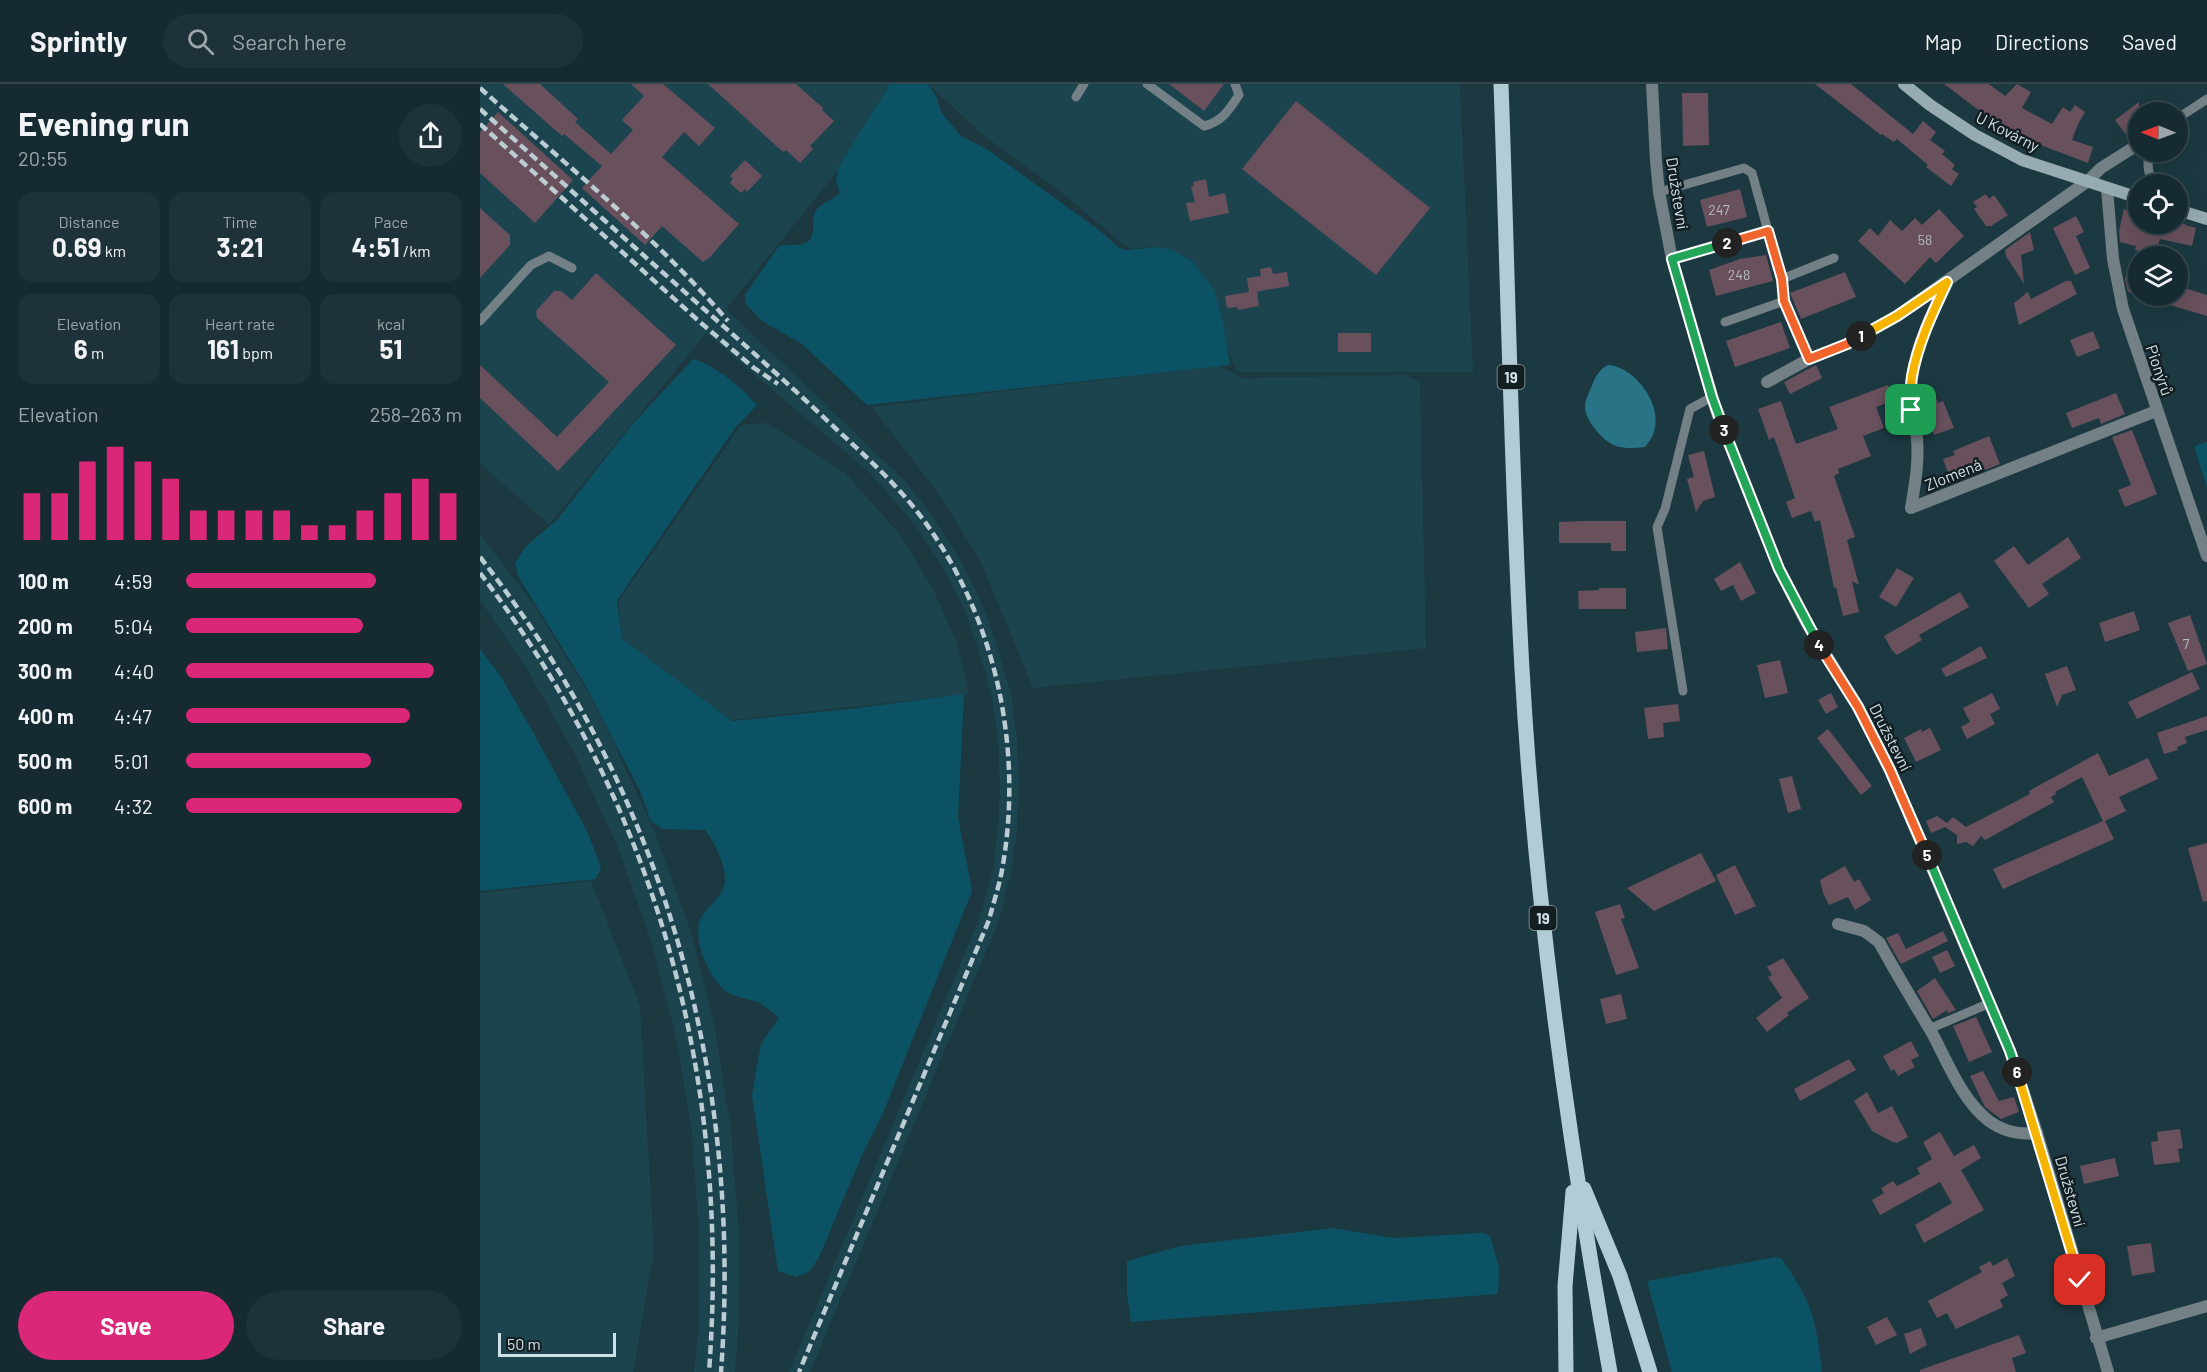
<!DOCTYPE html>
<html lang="en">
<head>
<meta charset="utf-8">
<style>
  body { margin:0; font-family:Barlow,sans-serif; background:#1e3339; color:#f1f3f6; height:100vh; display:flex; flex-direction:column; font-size:22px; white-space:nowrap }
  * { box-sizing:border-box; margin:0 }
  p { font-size:20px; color:#9da7ab }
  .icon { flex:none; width:33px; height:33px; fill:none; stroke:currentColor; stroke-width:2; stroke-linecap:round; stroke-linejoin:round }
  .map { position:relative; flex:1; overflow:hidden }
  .details { display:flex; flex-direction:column; background:#152b31; width:480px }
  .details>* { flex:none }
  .needle { width:39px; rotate:271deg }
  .controls { position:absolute; left:1648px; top:18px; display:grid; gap:12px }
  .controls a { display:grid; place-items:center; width:60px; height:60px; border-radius:50%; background:#152b31; box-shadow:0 6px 24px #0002,0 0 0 2px #34474d; font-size:30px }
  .scale { position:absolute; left:18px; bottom:15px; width:118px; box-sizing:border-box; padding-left:6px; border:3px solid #d0e1e6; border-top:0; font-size:16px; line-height:21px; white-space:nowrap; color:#d0e1e6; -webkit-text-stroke:4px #121e22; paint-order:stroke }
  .pin { position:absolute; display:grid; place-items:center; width:51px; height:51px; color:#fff; margin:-26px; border-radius:12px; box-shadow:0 3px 9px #0006 }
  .km { position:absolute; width:30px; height:30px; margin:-15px; border-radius:50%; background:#222; color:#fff; font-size:16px; line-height:30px; text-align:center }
  .round { display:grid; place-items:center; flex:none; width:63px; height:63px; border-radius:32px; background:#1e3339 }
  .headline { display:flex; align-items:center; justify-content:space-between; height:102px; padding:0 18px }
  h1 { font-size:33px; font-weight:700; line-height:45px }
  .figures { display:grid; grid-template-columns:repeat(3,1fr); gap:9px; height:102px; padding:6px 18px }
  .figures div { display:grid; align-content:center; border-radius:15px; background:#1e3339; text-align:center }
  .figures b { font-size:26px; font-weight:700 }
  .figures small { font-size:16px; font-weight:400 }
  .figures p { font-size:16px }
  .chart { height:168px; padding:12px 18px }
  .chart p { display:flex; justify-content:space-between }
  .chart svg { width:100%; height:108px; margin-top:6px; stroke:#db2777; stroke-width:6 }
  .action { display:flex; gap:12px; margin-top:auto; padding:12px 18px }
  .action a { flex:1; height:69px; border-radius:36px; background:#db2777; color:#fff; font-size:24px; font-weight:700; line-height:69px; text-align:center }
  .action a+a { background:#1e3339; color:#f1f3f6 }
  ul { padding:0 18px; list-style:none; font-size:20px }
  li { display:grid; grid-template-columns:96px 72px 1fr; align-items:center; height:45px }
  li i { height:15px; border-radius:8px; background:#db2777 }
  header { display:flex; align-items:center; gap:36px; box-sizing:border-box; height:84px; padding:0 30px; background:#152b31; border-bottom:2px solid #34474d }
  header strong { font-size:28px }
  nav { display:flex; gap:33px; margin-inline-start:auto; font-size:21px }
  .search { width:420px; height:54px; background:#1e3339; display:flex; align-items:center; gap:15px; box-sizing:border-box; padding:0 21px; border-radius:33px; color:#9da7ab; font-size:22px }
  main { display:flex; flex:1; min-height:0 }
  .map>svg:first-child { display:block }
</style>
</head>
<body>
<header>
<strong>Sprintly</strong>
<div class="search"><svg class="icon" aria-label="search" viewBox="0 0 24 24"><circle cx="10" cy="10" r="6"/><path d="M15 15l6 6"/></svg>Search here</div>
<nav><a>Map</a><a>Directions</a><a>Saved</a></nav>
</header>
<main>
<section class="details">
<div class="headline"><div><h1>Evening run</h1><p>20:55</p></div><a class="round"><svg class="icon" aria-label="share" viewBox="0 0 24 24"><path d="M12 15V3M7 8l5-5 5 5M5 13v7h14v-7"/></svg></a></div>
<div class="figures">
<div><p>Distance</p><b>0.69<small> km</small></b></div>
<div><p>Time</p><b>3:21</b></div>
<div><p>Pace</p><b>4:51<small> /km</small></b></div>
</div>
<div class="figures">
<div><p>Elevation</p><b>6<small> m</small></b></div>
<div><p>Heart rate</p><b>161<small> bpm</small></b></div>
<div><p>kcal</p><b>51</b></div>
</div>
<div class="chart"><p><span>Elevation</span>258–263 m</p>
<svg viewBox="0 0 160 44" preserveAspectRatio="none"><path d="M5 44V25M15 44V25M25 44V12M35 44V6M45 44V12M55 44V19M65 44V32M75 44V32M85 44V32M95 44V32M105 44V38M115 44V38M125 44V32M135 44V25M145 44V19M155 44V25"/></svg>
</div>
<ul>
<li><b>100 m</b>4:59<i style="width:69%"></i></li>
<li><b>200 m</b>5:04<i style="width:64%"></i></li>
<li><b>300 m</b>4:40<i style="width:90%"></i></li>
<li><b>400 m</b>4:47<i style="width:81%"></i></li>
<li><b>500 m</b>5:01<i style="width:67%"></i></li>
<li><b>600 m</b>4:32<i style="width:100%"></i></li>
</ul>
<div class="action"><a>Save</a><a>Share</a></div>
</section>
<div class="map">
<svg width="1727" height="1288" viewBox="0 0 1727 1288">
  <rect width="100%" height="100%" fill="#1c3941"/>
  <g fill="#1c444f">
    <polygon points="0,0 410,0 359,82 359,85 246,225 426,398 451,430 478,472 501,517 516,558 531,610 537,654 539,702 537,744 531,789 518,839 330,1288 309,1288 500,833 513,786 518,742 520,702 518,656 512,614 498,564 484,525 462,482 435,441 390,389 226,249 69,441 0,379"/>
    <polygon points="448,0 980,0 993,288 757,288 748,266 744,242 712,177 692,166 666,163 652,165 645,162 585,111 503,51"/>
    <polygon points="740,282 763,294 926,291 940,298 946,564 553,604 501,478 461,413 392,323"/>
    <polygon points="287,339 365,389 418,448 452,503 476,557 489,610 250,636 142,555 139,517 261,341"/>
    <polygon points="0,450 51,517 109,610 128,646 175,749 211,848 234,941 251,1045 259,1151 258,1250 255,1288 214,1288 218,1248 219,1152 212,1050 195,949 172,860 138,764 96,672 47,585 0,516"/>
    <polygon points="111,797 160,922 174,1168 153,1288 0,1288 0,809"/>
  </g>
  <g fill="#0b5364">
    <path d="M410,0h38l9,14 4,14 20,24 27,14 111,80 19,17 9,3 31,-3 14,3 20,11 22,29 10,36 6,39 -363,40 -65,-61 -40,-23 -16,-17 -1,-9 34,-49c8,-2 17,0 24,-2 18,-6 4,-26 15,-36 7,-7 17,-8 22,-16l-4,-10 3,-16z"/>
    <path d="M213,275c22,6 49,29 64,46l-22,23 -118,172 5,39 110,82 126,-13 106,-14 -6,123 14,74 -89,222 -21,42 -43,102 -10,15 -13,5 -18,-6 -26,-176 9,-51 18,-26c-6,-5 -14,-13 -22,-16 -12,-5 -23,-4 -34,-13 -14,-13 -32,-52 -22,-71 7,-13 24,-22 24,-38 1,-16 -11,-38 -20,-50l-43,-1 -11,-8 -11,-30 -53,-103 -69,-112 -3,-13 11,-17 31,-26 74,-94z"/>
    <polygon points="1727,358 1727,404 1714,362"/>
    <polygon points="0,565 20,591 54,650 107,747 121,783 116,795 0,807"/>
    <polygon points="853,1144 914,1154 1002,1149 1010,1152 1019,1183 1018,1210 651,1238 647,1209 647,1177 700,1162"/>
    <path d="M1296,1173l6,2c8,13 18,26 24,40 11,23 13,49 16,73h-150l-25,-91z"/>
  </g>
  <path fill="#297387" d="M1128,281c28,2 57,42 45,70 -2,4 -6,9 -8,12 -10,1 -19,2 -29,-1 -12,-4 -32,-26 -31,-40 0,-6 4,-13 6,-18 3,-9 8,-19 17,-23z"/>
  <g fill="#68505c">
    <polygon points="23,0 60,0 98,35 95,38 131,70 153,46 142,36 164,12 151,0 183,0 235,44 219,62 204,48 182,73 259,140 230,173 223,178 182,142 165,161 102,104 122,82 84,50 82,52"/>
    <polygon points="228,0 316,0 343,24 342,26 354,37 330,62 333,65 320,79 306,66 303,68"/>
    <polygon points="689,0 744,0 724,27"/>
    <polygon points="1335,0 1371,0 1433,50 1443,37 1456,48 1450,56 1465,67 1462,70 1475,81 1472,85 1479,90 1471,102 1446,83 1448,81 1417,55 1414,58 1402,50 1401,51"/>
    <polygon points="1464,0 1509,0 1525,12 1537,0 1551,8 1542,24 1572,40 1583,23 1590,28 1595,21 1605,28 1598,40 1592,56 1613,63 1608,79 1542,54 1516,39"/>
    <polygon points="1202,9 1228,9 1229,61 1203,62"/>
    <polygon points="816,17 950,124 896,191 762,85"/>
    <polygon points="1659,18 1659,45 1648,53 1635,36"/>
    <polygon points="18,28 93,96 55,139 0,89 0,48"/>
    <polygon points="265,76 282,92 267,108 265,105 261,109 250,99 253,95 250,92"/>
    <polygon points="726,95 729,113 745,109 749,129 710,137 706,119 715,118 711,102 714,102 713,98"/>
    <polygon points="1260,105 1267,133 1227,143 1220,116"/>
    <polygon points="1506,110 1509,115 1514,111 1528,131 1511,142 1506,142 1494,125 1497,123 1493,118"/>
    <polygon points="0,124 30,151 30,161 0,194"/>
    <polygon points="1459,125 1484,152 1456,179 1450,173 1425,200 1378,157 1390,144 1398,152 1410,136 1422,147 1435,134 1442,141"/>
    <polygon points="1644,125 1659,129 1659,140 1705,140 1705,141 1716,144 1712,162 1680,155 1675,171 1655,166 1656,162 1640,158 1639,147"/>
    <polygon points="1596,132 1604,148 1596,152 1610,184 1595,191 1573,144"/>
    <polygon points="1550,148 1554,166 1541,171 1544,200 1526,172 1525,166"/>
    <polygon points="1286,171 1293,197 1236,212 1229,186 1260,175"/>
    <polygon points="791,183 793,190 807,188 809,202 774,208 777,207 779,222 758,226 757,223 747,224 745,212 769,208 767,194 781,192 780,185"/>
    <polygon points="1648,187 1659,190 1659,211 1648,208 1645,195"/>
    <polygon points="1365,188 1376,213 1321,235 1310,209"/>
    <polygon points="116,189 196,261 78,387 0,314 0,281 77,353 129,298 57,234 56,227 74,207 81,207 92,216"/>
    <polygon points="1586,197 1591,197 1597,210 1539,241 1534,219 1548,208 1551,215"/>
    <polygon points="1698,202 1727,211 1727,232 1670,215 1670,212 1698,212"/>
    <polygon points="1301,238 1310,264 1255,283 1246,257"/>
    <polygon points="1613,247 1620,264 1597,273 1590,256"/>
    <rect x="858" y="249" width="33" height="19"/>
    <polygon points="1336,281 1342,294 1310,310 1304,298"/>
    <polygon points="1408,301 1413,317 1396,323 1404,344 1383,352 1391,372 1358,385 1359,389 1354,392 1375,453 1367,456 1379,501 1372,497 1379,528 1363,532 1356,503 1354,504 1340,436 1335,438 1331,427 1312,434 1306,418 1315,414 1294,353 1289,356 1278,325 1301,317 1316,360 1358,345 1349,323"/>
    <polygon points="1453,305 1458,319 1463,317 1474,344 1454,351 1443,325 1446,324 1441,309"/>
    <polygon points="1636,309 1645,330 1621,340 1619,334 1592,344 1586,329"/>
    <polygon points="1652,346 1677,410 1645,423 1638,406 1651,401 1632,353"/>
    <polygon points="1509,352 1520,380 1472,399 1463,375 1475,371 1473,367"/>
    <polygon points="1224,367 1235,413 1223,417 1216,428 1207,395 1214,393 1208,371"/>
    <polygon points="1103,437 1146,437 1146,467 1131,467 1131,459 1079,459 1079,438"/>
    <polygon points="1588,453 1601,474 1562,500 1569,510 1549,524 1514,477 1534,462 1548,481"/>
    <polygon points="1260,478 1276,509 1261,517 1253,501 1241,507 1234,495"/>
    <polygon points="1417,484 1434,494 1416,523 1399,513"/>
    <polygon points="1119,504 1146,504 1146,525 1099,525 1098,507 1119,506"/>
    <polygon points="1480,508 1489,523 1439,551 1442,556 1417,571 1412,566 1404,552"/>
    <polygon points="1654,527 1660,546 1625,558 1619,539"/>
    <polygon points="1710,531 1727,580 1708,587 1688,539"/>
    <polygon points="1186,544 1188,565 1157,568 1155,548"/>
    <polygon points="1501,562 1507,574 1466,593 1461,585"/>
    <polygon points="1300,576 1308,609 1285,614 1277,581"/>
    <polygon points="1587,582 1596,606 1582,611 1577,623 1565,590"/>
    <polygon points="1712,588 1720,605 1657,635 1648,618"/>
    <polygon points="1351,609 1358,623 1346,630 1338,616"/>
    <polygon points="1512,609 1520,625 1510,630 1515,640 1487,655 1481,643 1490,638 1483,624"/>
    <polygon points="1198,620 1200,637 1183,639 1184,653 1168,655 1164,624"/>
    <polygon points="1727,632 1727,646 1705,653 1707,659 1697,663 1698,666 1684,670 1677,649"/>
    <polygon points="1450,644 1461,666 1436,678 1424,654 1441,645 1442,648"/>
    <polygon points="1348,645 1392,702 1381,711 1337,654"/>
    <polygon points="1618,669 1629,692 1668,674 1678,695 1639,713 1646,727 1625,737 1634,755 1523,805 1513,785 1623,737 1602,693 1575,708 1576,710 1571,713 1574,718 1505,756 1501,752 1493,762 1486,758 1477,760 1477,751 1465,743 1451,749 1446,737 1457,732 1467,739 1473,733 1486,743 1550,710 1549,707"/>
    <polygon points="1312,692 1321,725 1308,729 1299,695"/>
    <polygon points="1727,759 1727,817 1723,818 1708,764"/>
    <polygon points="1221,769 1236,797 1174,827 1147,804"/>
    <polygon points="1255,781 1276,822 1255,831 1236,791"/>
    <polygon points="1365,782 1374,798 1379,795 1391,816 1375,826 1368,813 1349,821 1343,809 1340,796"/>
    <polygon points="1140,820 1145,834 1141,835 1159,884 1136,891 1115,828"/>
    <polygon points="1463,847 1468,857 1421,880 1406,854 1418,849 1426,865"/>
    <polygon points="1467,866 1475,882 1460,889 1452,873"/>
    <polygon points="1303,874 1329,914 1307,929 1309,931 1287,948 1276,934 1302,914 1288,893 1292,891 1287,883"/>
    <polygon points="1455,894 1476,926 1468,929 1467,926 1453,935 1437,907"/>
    <polygon points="1141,910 1147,935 1126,940 1120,915"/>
    <polygon points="1496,933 1512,968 1489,978 1473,942"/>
    <polygon points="1431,957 1439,972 1431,976 1435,983 1418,992 1414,985 1411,987 1403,972"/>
    <polygon points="1369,975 1376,986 1320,1017 1314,1005"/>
    <polygon points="1503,987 1519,1017 1534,1013 1539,1028 1521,1035 1505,1023 1490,992"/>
    <polygon points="1387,1008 1398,1029 1412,1022 1428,1053 1417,1059 1413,1058 1392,1047 1374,1017"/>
    <polygon points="1700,1045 1703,1064 1698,1065 1700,1078 1674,1081 1671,1058 1678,1057 1677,1048"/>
    <polygon points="1460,1048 1474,1072 1494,1061 1501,1074 1481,1086 1504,1126 1444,1159 1435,1141 1472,1119 1460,1098 1400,1131 1392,1116 1404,1109 1401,1104 1413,1097 1417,1102 1440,1090 1437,1084 1452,1075 1443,1058"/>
    <polygon points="1635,1074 1639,1092 1604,1100 1600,1082"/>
    <polygon points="1671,1159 1675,1188 1652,1192 1647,1162"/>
    <polygon points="1527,1174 1535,1192 1522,1199 1528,1211 1520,1216 1523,1223 1476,1245 1467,1229 1457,1234 1448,1217 1502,1188 1499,1183 1510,1177 1513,1182"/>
    <polygon points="1407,1233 1417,1251 1396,1261 1387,1243"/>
    <polygon points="1441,1244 1447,1261 1430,1270 1424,1250"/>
    <polygon points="1539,1251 1546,1269 1532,1274 1536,1288 1440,1288 1440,1286"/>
  </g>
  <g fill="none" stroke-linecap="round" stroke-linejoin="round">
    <g stroke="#738085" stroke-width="9">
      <path d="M667,0l57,42c18,-4 25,-16 35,-31l-4,-11"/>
      <polyline points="596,13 604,0"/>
      <polyline points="1698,34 1727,15"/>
      <path d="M1669,68c-2,11 -1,23 5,32"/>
      <polyline points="1179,108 1264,84 1272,89 1288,147"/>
      <polyline points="1192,175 1288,147 1302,195 1304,217"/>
      <polyline points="1302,195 1354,174"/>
      <polyline points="0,237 51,181 69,172 92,184"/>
      <polyline points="1245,238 1304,217 1329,275"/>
      <polyline points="1203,607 1177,443 1185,425 1210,325 1232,313"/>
      <polyline points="1449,945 1510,919"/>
    </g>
    <g stroke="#738085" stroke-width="12">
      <polyline points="1172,0 1176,77 1179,108 1192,175 1237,329 1299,485 1326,538 1378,623 1410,686 1530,967 1557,1049 1628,1288"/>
      <polyline points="1627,105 1633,175 1643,225 1727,472"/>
      <polyline points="1287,298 1329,275 1367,260 1417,232 1608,97 1621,84 1659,60"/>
      <polyline points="1431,424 1676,327"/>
      <path d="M1431,424c4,-24 8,-45 6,-69 -2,-21 -8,-39 -5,-60 4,-34 20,-66 35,-96"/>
      <path d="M1358,840l26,7 15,11c17,31 35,61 53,91 16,30 30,67 57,88 15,11 30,14 48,12"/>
      <polyline points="1616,1254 1727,1222"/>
    </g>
    <g stroke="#96abb2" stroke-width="12">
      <polyline points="1424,0 1450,21 1495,51 1542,76 1659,114"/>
      <polyline points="1698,126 1727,135"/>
    </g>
    <g stroke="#b1ccd5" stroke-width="15">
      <path d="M1021,0c7,195 10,390 21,585 13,236 46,471 88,703"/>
      <polyline points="1104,1105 1140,1192 1170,1288"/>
      <polyline points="1086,1288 1085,1202 1093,1108"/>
    </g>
    <g stroke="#bbcdd3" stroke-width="4.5" stroke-dasharray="9 4.5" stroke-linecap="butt">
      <path d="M0,4c84,75 174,147 248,233"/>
      <path d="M0,25c83,74 166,149 250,223 35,31 69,62 103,94 31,29 63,57 89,92 74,99 102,231 80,352 -3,17 -9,34 -13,50l-190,452"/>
      <polyline points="0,40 221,239 274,284 298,300"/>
      <path d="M0,473c184,236 263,518 241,815"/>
      <path d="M0,489c178,234 251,507 229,799"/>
    </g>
  </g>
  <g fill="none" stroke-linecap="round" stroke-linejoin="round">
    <defs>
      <path id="split-1" d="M1381,252l36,-20 50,-34c-14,30 -29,61 -35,94 -2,11 -1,23 -1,34"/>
      <polyline id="split-2" points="1247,159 1288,147 1302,195 1304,217 1329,275 1367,260 1381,252"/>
      <polyline id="split-3" points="1244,346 1232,313 1192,175 1247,159"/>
      <polyline id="split-4" points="1244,346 1299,485 1339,561"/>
      <polyline id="split-5" points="1339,561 1378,623 1410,686 1447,771"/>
      <polyline id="split-6" points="1447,771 1530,967 1537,988"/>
      <polyline id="split-7" points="1537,988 1600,1196"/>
    </defs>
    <use href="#split-1" stroke="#fff" stroke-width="12"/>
    <use href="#split-2" stroke="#fff" stroke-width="12"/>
    <use href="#split-3" stroke="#fff" stroke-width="12"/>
    <use href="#split-4" stroke="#fff" stroke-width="12"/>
    <use href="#split-5" stroke="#fff" stroke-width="12"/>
    <use href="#split-6" stroke="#fff" stroke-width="12"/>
    <use href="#split-7" stroke="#fff" stroke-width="12"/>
    <use href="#split-1" stroke="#f5b400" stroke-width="8"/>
    <use href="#split-2" stroke="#f0652b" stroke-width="8"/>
    <use href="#split-3" stroke="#22a559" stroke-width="8"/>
    <use href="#split-4" stroke="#22a559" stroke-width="8"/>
    <use href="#split-5" stroke="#f0652b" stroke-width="8"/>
    <use href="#split-6" stroke="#22a559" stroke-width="8"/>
    <use href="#split-7" stroke="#f5b400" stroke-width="8"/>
  </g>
  <g text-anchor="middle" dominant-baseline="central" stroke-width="5" stroke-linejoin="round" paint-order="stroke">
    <g font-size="14" fill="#b6bdc4">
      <text x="1239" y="125">247</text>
      <text x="1445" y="155">58</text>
      <text x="1259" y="190">248</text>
      <text x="1706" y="559">7</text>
    </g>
    <g fill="#121e22" stroke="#97a6ab" stroke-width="1.5">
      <rect x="1017.5" y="281" width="27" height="24" rx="4.5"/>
      <rect x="1049.5" y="822" width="27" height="24" rx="4.5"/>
    </g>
    <g font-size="15" font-weight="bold" fill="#d0e1e6">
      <text x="1031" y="293">19</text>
      <text x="1063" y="834">19</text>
    </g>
    <g font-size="16" fill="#d0e1e6" stroke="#121e22">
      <text transform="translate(1528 47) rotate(27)">U Kovárny</text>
      <text transform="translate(1198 109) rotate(81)">Družstevní</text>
      <text transform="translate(1680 286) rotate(71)">Pionýrů</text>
      <text transform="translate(1473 390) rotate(-22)">Zlomená</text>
      <text transform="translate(1411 653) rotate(63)">Družstevní</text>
      <text transform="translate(1591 1107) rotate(74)">Družstevní</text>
    </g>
  </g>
</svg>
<div class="controls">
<a><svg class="needle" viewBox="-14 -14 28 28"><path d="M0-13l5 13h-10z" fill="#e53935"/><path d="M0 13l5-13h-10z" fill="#9da7ab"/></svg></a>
<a><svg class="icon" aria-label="locate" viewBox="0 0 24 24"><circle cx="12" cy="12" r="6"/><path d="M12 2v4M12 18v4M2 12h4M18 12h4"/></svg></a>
<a><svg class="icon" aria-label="layers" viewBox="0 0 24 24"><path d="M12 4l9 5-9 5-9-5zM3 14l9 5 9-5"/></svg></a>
</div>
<div class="scale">50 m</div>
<div class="pin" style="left:1431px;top:326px;background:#1e9e55"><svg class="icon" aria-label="arrive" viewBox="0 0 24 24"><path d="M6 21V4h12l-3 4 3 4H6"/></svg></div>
<div class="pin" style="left:1600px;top:1196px;background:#d93025"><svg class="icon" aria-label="check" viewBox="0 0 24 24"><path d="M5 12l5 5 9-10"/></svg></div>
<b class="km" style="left:1381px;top:252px">1</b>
<b class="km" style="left:1247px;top:159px">2</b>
<b class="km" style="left:1244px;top:346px">3</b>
<b class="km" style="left:1339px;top:561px">4</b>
<b class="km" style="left:1447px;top:771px">5</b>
<b class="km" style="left:1537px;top:988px">6</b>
</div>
</main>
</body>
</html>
